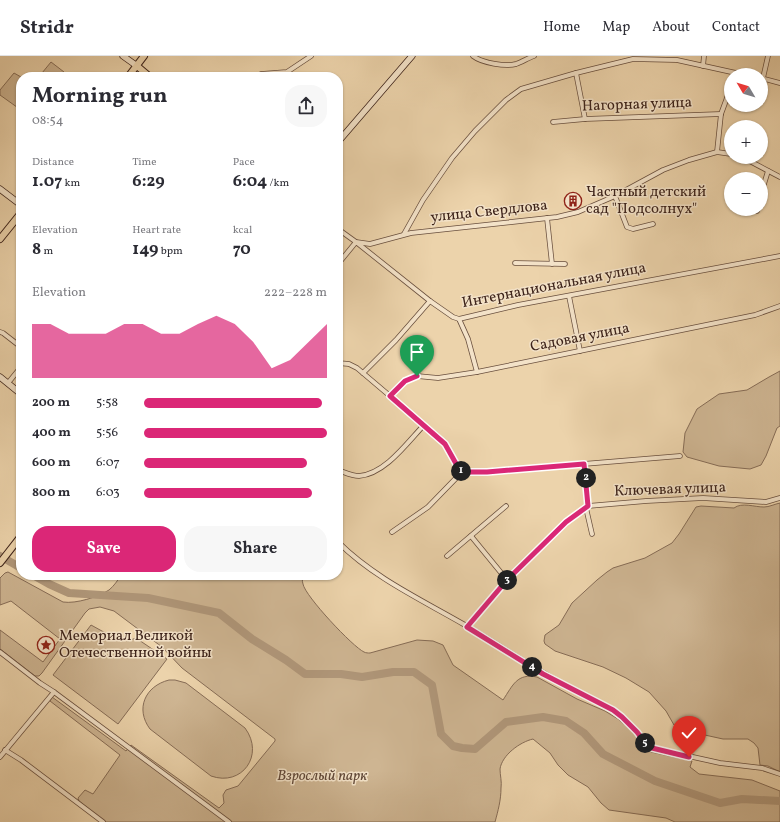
<!DOCTYPE html>
<html lang="en">
<head>
<meta charset="utf-8">
<style>
  body { margin:0; font-family:Vollkorn,serif; background:#f7f7f7; color:#2b2b33; height:100vh; display:flex; flex-direction:column; font-size:15px; white-space:nowrap }
  * { box-sizing:border-box; margin:0 }
  p { font-size:13px; color:#7c7c81 }
  .icon { flex:none; width:22px; height:22px; fill:none; stroke:currentColor; stroke-width:2; stroke-linecap:round; stroke-linejoin:round }
  .map { position:relative; flex:1; overflow:hidden }
  .sheet { position:absolute; left:16px; top:16px; width:327px; height:508px; display:flex; flex-direction:column; background:#fff; border-radius:16px; box-shadow:0 1px 3px #0004 }
  .sheet>* { flex:none }
  .needle { width:26px; rotate:308deg }
  .controls { position:absolute; left:724px; top:12px; display:grid; gap:8px }
  .controls a { display:grid; place-items:center; width:44px; height:44px; border-radius:50%; background:#fff; box-shadow:0 1px 3px #0004; font-size:20px }
  .pin { position:absolute; display:grid; place-items:center; width:34px; height:34px; color:#fff; margin:-41px -17px; border-radius:50% 50% 50% 0; rotate:-45deg; box-shadow:0 0 4px #0007 }
  .pin .icon { rotate:45deg }
  .km { position:absolute; width:20px; height:20px; margin:-10px; border-radius:50%; background:#222; color:#fff; font-size:11px; line-height:20px; text-align:center }
  .round { display:grid; place-items:center; flex:none; width:42px; height:42px; border-radius:16px; background:#f7f7f7 }
  .head { display:flex; align-items:center; justify-content:space-between; height:68px; padding:0 16px }
  h1 { font-size:22px; font-weight:700; line-height:30px }
  .metrics { display:grid; grid-template-columns:repeat(3,1fr); gap:6px; height:68px; padding:4px 16px }
  .metrics div { display:grid; align-content:center }
  .metrics b { font-size:17px; font-weight:700 }
  .metrics small { font-size:11px; font-weight:400 }
  .metrics p { font-size:11px }
  .chart { height:112px; padding:8px 16px }
  .chart p { display:flex; justify-content:space-between }
  .chart svg { width:100%; height:72px; margin-top:4px; fill:#db2777; opacity:.7 }
  .primary-button { display:flex; gap:8px; margin-top:auto; padding:8px 16px }
  .primary-button a { flex:1; height:46px; border-radius:16px; background:#db2777; color:#fff; font-size:16px; font-weight:700; line-height:46px; text-align:center }
  .primary-button a+a { background:#f7f7f7; color:#2b2b33 }
  ul { padding:0 16px; list-style:none; font-size:13px }
  li { display:grid; grid-template-columns:64px 48px 1fr; align-items:center; height:30px }
  li i { height:10px; border-radius:5px; background:#db2777 }
  header { display:flex; align-items:center; gap:24px; box-sizing:border-box; height:56px; padding:0 20px; background:#fff; border-bottom:1px solid #e1e1e2 }
  header strong { font-size:19px }
  nav { display:flex; gap:22px; margin-inline-start:auto; font-size:14px }
  .map>svg:first-child { display:block }
</style>
</head>
<body>
<header>
<strong>Stridr</strong>
<nav><a>Home</a><a>Map</a><a>About</a><a>Contact</a></nav>
</header>
<div class="map">
<svg width="780" height="766" viewBox="0 0 780 766">
  <rect width="100%" height="100%" fill="#ecd3ab"/>
  <filter id="stains"><feTurbulence type="fractalNoise" baseFrequency=".005" numOctaves="4"/><feColorMatrix values="0 0 0 0 .2 0 0 0 0 .09 0 0 0 0 .02 0 0 0 .5 -.17"/></filter>
  <radialGradient id="worn" r=".72"><stop offset=".6" stop-color="#630" stop-opacity="0"/><stop offset="1" stop-color="#630" stop-opacity=".3"/></radialGradient>
  <g fill="#ceb592" stroke="#866c56">
    <polygon points="51,6 64,16 61,21 47,21 42,17"/>
    <polygon points="14,17 21,21 21,54 0,39 0,34"/>
    <polygon points="780,315 780,370 777,372 766,400 761,409 750,413 719,410 687,401 683,396 685,377 697,353 719,338 747,334 769,321"/>
    <path d="M780,447v269l-12,-6 -8,-1 -2,-17 -4,-5 -6,-4h-25l-41,-9 -8,-5 -8,-14 -17,-19 -23,-14 -23,-11 -48,-16 -10,-7 -1,-3 1,-6 14,-10 13,-22 25,-23 10,-8 6,-4 32,-10 27,-15 7,-9 17,-27 5,-1 33,2c8,-6 20,-1 30,-1 5,0 11,-3 16,-4z"/>
    <path d="M8,516l55,30c13,2 35,-5 46,-12 5,-4 9,-10 12,-15h183c-2,3 -2,6 -1,9 2,12 50,63 61,68 2,1 4,1 6,1l47,-13 16,1 10,4 10,20 50,35c10,-15 14,-27 34,-23l40,22 28,12 13,8 13,11 11,14 9,8 41,9 -2,6 9,7 53,6 28,11v31h-105l-9,-4 -57,-8 -8,-7 -13,-16 -20,-12 -10,-10 -8,-12 -17,-14c-13,3 -31,16 -33,30 0,6 2,13 1,19 0,12 -3,23 -6,34h-391l-25,-21 -1,-3 7,-8 8,4 27,-39 -70,-54 2,-4 74,54 5,-6 88,63 5,-5 -1,-8 3,-5 12,-4 37,-45v-2l-93,-71 -20,-21 -48,-36 -14,-4 -11,2 -4,4 -43,60 -3,3h-4l-35,-27v-19l43,32 17,-23 -49,-38 -11,4v-27l5,-5z"/>
    <polygon points="91,569 111,580 128,585 136,582 167,603 118,668 53,619"/>
    <path d="M169,624h6l11,3 59,45c20,27 -3,59 -34,48l-61,-47c-15,-20 -5,-43 19,-49z"/>
  </g>
  <g fill="none" stroke-linecap="round" stroke-linejoin="round">
    <g stroke="#b0977a" stroke-width="8">
      <polyline points="0,500 21,512"/>
      <polyline points="33,519 49,528 69,537 148,542 219,557 252,583 286,604 305,618 341,618 362,621 393,616 414,616 432,629 441,678 453,690 462,692 475,693 506,666 543,661 566,665 584,677 603,698 655,725 720,747 742,743 780,745"/>
    </g>
    <defs>
      <g id="minor">
        <path d="M473,0c9,7 33,11 43,8 6,-2 12,-6 18,-8"/>
        <polyline points="703,10 704,0"/>
        <polyline points="576,17 585,63"/>
        <polyline points="258,21 261,18 287,16 311,0"/>
        <polyline points="761,22 780,27"/>
        <polyline points="763,22 768,0"/>
        <polyline points="553,66 585,63 721,58"/>
        <polyline points="717,96 721,58 731,31"/>
        <polyline points="742,101 780,121"/>
        <polyline points="761,138 768,115"/>
        <polyline points="615,140 627,171 633,173 653,168"/>
        <polyline points="757,155 757,153"/>
        <polyline points="547,162 552,208"/>
        <polyline points="338,173 356,186 370,188 411,177 557,161 578,156 615,140 663,114 689,104 717,96 731,98"/>
        <polyline points="404,178 423,144 452,102 475,75 506,44 521,33 576,17 633,3 677,4 745,19"/>
        <polyline points="515,207 565,208"/>
        <polyline points="338,208 356,186 430,245 453,261 459,263 518,249 780,200"/>
        <polyline points="569,240 580,295"/>
        <polyline points="459,263 468,283 477,316"/>
        <polyline points="0,276 3,277 21,291"/>
        <polyline points="338,307 349,308 357,312 436,379 445,388 459,413 462,416"/>
        <polyline points="363,317 396,284 430,245"/>
        <polyline points="8,327 21,311"/>
        <polyline points="390,340 405,325 417,320 438,322 477,316 755,259 780,250"/>
        <polyline points="584,408 588,450"/>
        <path d="M338,414c6,2 14,6 21,6 26,-2 48,-33 65,-51"/>
        <polyline points="462,416 511,414 680,400"/>
        <polyline points="586,452 592,478"/>
        <polyline points="392,476 428,451 462,416"/>
        <polyline points="471,480 507,524"/>
        <path d="M338,486c36,36 84,58 127,83 49,29 96,61 148,85 8,6 16,13 24,22 5,6 8,11 15,16l68,15 42,5 18,6"/>
        <polyline points="447,500 506,450"/>
        <polyline points="467,571 507,524 567,466 588,450 646,445 703,442 766,446 780,442"/>
        <polyline points="0,596 40,627 54,636 229,766"/>
        <polyline points="5,694 21,704 103,766"/>
        <polyline points="0,701 54,636"/>
      </g>
      <g id="secondary">
        <polyline points="123,0 137,10"/>
        <polyline points="338,86 412,0"/>
        <polyline points="0,133 21,149"/>
        <polyline points="0,321 21,338"/>
      </g>
      <g id="primary">
        <polyline points="137,10 150,21"/>
        <polyline points="128,21 144,0"/>
        <polyline points="0,183 21,157"/>
        <polyline points="0,507 21,480"/>
      </g>
    </defs>
    <use href="#minor" stroke="#694f3e" stroke-width="5.5"/>
    <use href="#secondary" stroke="#3d231a" stroke-width="7"/>
    <use href="#primary" stroke="#3d231a" stroke-width="8"/>
    <use href="#minor" stroke="#f3e2c8" stroke-width="4"/>
    <use href="#secondary" stroke="#f3e2c8" stroke-width="5.5"/>
    <use href="#primary" stroke="#ecd3ab" stroke-width="6"/>
  </g>
  <g fill="none" stroke-linecap="round" stroke-linejoin="round">
    <defs>
      <polyline id="route" points="417,320 405,325 390,340 445,388 459,413 462,416 487,416 584,408 588,450 566,466 507,524 467,571 543,618 613,654 622,661 637,676 646,688 652,692 689,701"/>
    </defs>
    <use href="#route" stroke="#fff" stroke-width="8"/>
    <use href="#route" stroke="#db2777" stroke-width="5"/>
  </g>
  <defs>
    <symbol id="building-ring" viewBox="-11 -11 22 22"><circle r="9.5" fill="#f3e2c8" stroke="#8f2418" stroke-width="1.5"/><path d="M-4-6H4V6H1V3H-1V6H-4ZM-2.5-4.3h1.7v1.8h-1.7ZM.8-4.3h1.7v1.8H.8ZM-2.5-1h1.7V.8h-1.7ZM.8-1h1.7V.8H.8Z" fill="#8f2418"/></symbol>
    <symbol id="sight-ring" viewBox="-11 -11 22 22"><circle r="9.5" fill="#f3e2c8" stroke="#8f2418" stroke-width="1.5"/><path d="M0-6L1.8-2.2L6-1.7L2.9 1.2L3.7 5.4L0 3.3L-3.7 5.4L-2.9 1.2L-6-1.7L-1.8-2.2Z" fill="#8f2418"/></symbol>
  </defs>
  <g fill-rule="evenodd">
    <use href="#building-ring" x="563" y="135" width="20" height="20"/>
    <use href="#sight-ring" x="36" y="579" width="20" height="20"/>
  </g>
  <g text-anchor="middle" dominant-baseline="central" stroke-width="3" stroke-linejoin="round" paint-order="stroke">
    <g font-size="15" fill="#3d231a" stroke="#f3e2c8">
      <text transform="translate(637 49) rotate(-2)">Нагорная улица</text>
      <text transform="translate(489 156) rotate(-6)">улица Свердлова</text>
      <text transform="translate(554 230) rotate(-11)">Интернациональная улица</text>
      <text transform="translate(580 282) rotate(-11)">Садовая улица</text>
      <text transform="translate(670 434) rotate(-2)">Ключевая улица</text>
    </g>
    <g font-size="15" fill="#3d231a" stroke="#f3e2c8" text-anchor="start">
      <text x="586" y="136">Частный детский<tspan x="586" dy="17">сад "Подсолнух"</tspan></text>
      <text x="59" y="580">Мемориал Великой<tspan x="59" dy="17">Отечественной войны</tspan></text>
    </g>
    <g font-size="15" font-style="italic" fill="#614838" stroke="#f3e2c8">
      <text x="322" y="720">Взрослый парк</text>
    </g>
  </g>
  <rect width="100%" height="100%" filter="url(#stains)"/>
  <rect width="100%" height="100%" fill="url(#worn)"/>
</svg>
<div class="controls">
<a><svg class="needle" viewBox="-14 -14 28 28"><path d="M0-13l5 13h-10z" fill="#e53935"/><path d="M0 13l5-13h-10z" fill="#7c7c81"/></svg></a>
<a>+</a>
<a>−</a>
</div>
<div class="pin" style="left:417px;top:320px;background:#1e9e55"><svg class="icon" aria-label="arrive" viewBox="0 0 24 24"><path d="M6 21V4h12l-3 4 3 4H6"/></svg></div>
<div class="pin" style="left:689px;top:701px;background:#d93025"><svg class="icon" aria-label="check" viewBox="0 0 24 24"><path d="M5 12l5 5 9-10"/></svg></div>
<b class="km" style="left:461px;top:415px">1</b>
<b class="km" style="left:586px;top:422px">2</b>
<b class="km" style="left:507px;top:524px">3</b>
<b class="km" style="left:532px;top:611px">4</b>
<b class="km" style="left:645px;top:687px">5</b>
<section class="sheet">
<div class="head"><div><h1>Morning run</h1><p>08:54</p></div><a class="round"><svg class="icon" aria-label="share" viewBox="0 0 24 24"><path d="M12 15V3M7 8l5-5 5 5M5 13v7h14v-7"/></svg></a></div>
<div class="metrics">
<div><p>Distance</p><b>1.07<small> km</small></b></div>
<div><p>Time</p><b>6:29</b></div>
<div><p>Pace</p><b>6:04<small> /km</small></b></div>
</div>
<div class="metrics">
<div><p>Elevation</p><b>8<small> m</small></b></div>
<div><p>Heart rate</p><b>149<small> bpm</small></b></div>
<div><p>kcal</p><b>70</b></div>
</div>
<div class="chart"><p><span>Elevation</span>222–228 m</p>
<svg viewBox="0 0 160 44" preserveAspectRatio="none"><path d="M0 44V11L10 11L20 17L30 17L40 17L50 11L60 11L70 17L80 17L90 11L100 6L110 11L120 22L130 38L140 33L150 22L160 11V44z"/></svg>
</div>
<ul>
<li><b>200 m</b>5:58<i style="width:97%"></i></li>
<li><b>400 m</b>5:56<i style="width:100%"></i></li>
<li><b>600 m</b>6:07<i style="width:89%"></i></li>
<li><b>800 m</b>6:03<i style="width:92%"></i></li>
</ul>
<div class="primary-button"><a>Save</a><a>Share</a></div>
</section>
</div>
</body>
</html>
